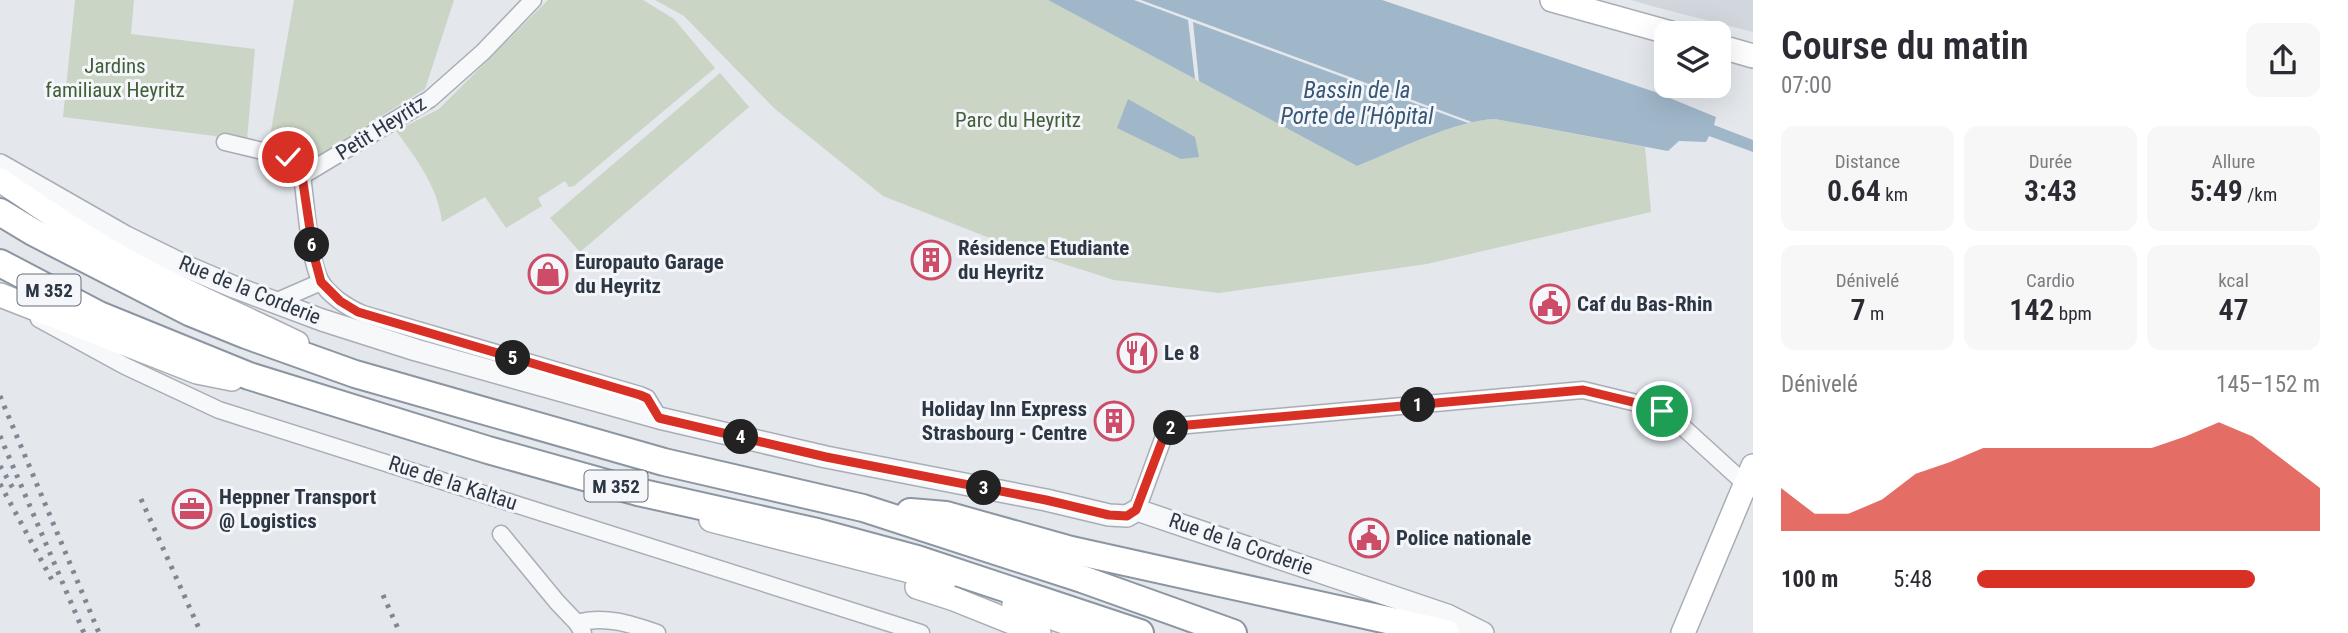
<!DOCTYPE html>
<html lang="fr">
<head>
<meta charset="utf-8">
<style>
  body { margin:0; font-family:"Roboto Condensed",sans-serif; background:#f7f7f7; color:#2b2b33; height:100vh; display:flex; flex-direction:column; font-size:26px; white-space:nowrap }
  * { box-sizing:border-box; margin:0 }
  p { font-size:23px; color:#7c7c81 }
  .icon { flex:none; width:38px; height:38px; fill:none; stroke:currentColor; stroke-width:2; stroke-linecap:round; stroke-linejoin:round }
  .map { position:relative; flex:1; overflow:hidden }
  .side { display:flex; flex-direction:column; background:#fff; width:595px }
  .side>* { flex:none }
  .tools { position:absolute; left:1654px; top:21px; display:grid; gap:14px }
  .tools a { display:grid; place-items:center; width:77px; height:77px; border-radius:14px; background:#fff; box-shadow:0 7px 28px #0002; font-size:35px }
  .pin { position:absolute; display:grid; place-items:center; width:60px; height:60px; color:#fff; margin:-30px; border:4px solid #fff; border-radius:50%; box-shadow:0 2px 7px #0007 }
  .km { position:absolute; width:35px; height:35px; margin:-18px; border-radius:50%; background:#222; color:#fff; font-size:19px; line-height:35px; text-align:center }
  .round { display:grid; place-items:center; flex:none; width:74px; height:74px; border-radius:14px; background:#f7f7f7 }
  .overview { display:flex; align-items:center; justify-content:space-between; height:119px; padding:0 28px }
  h1 { font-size:38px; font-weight:600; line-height:52px }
  .metrics { display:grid; grid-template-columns:repeat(3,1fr); gap:10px; height:119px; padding:7px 28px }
  .metrics div { display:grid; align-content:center; border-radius:14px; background:#f7f7f7; text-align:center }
  .metrics b { font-size:30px; font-weight:600 }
  .metrics small { font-size:19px; font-weight:400 }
  .metrics p { font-size:19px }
  .chart { height:196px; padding:14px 28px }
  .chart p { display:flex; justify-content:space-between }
  .chart svg { width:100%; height:126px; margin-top:7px; fill:#d93025; opacity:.7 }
  ul { padding:0 28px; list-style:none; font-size:23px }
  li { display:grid; grid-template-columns:112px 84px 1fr; align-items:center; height:52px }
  li i { height:18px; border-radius:9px; background:#d93025 }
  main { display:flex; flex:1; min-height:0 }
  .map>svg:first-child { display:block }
</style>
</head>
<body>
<main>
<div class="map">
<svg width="1753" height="633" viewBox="0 0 1753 633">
  <rect width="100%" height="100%" fill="#e4e7ec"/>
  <polygon fill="#d2d7dd" points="1631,0 1753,0 1753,32 1655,7"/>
  <g fill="#cad5c5">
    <polygon points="75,0 134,0 131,34 255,49 247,140 63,117"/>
    <polygon points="294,0 454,0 425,89 306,163 296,150 269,142"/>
    <path d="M548,0h95l31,19 41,49 -141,118 -5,1 -4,-6 -27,17 4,8 -36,22 -21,-31 -43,25c-4,-35 -26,-64 -46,-91l43,-22z"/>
    <path d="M655,0h393l309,166c38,-15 99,-46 138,-47l150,28 6,65 -224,52 -208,29 -105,-13 -94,-30 -137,-54 -108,-87 -91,-93z"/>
    <polygon points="720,73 749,107 580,252 550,218"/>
  </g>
  <g fill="#a0b7ca">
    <path d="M1048,0h334l273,92 61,25 -2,8 39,15v12l-44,-16 -3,6 -27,-1 -11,10 -173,-32c-39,1 -100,32 -138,47z"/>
    <polygon points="1128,99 1195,137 1199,157 1181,159 1117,128"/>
  </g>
  <polygon fill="#e4e7ec" points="1134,0 1141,0 1472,122 1468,123 1193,22 1199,82 1195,79 1188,20"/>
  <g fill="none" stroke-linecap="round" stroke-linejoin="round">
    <defs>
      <g id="minor">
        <polyline points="225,142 288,157 302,176"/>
        <path d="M302,176c4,27 7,81 18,104 8,15 28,28 43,34l277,81 7,3 12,20"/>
        <polyline points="302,176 430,99 483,52 533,0"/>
        <polyline points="275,302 321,282"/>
        <polyline points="39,319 125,366 219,410 921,633"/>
        <polyline points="1137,510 1164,436 1171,428 1177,426 1583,390 1649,406 1673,418 1751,489"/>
        <polyline points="501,534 557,602 577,623 583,633"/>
        <path d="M577,623c28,-8 54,1 80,10"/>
      </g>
      <polyline id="tertiary" points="0,165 126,237 185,266 234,287 322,320 416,350 659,418 826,457 1046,500 1109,515 1127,516 1137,510 1447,615 1483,633"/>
      <g id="secondary">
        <polyline points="1552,0 1671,33"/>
        <polyline points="1718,46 1753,56"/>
        <path d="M0,180c37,25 74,51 113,73 59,34 123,60 184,90"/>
        <polyline points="0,295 197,372 232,379"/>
        <polyline points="711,520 945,580"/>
        <polyline points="917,587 954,599 1039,633"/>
        <polyline points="1014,604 1095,633"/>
        <polyline points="1683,633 1753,466"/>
      </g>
      <g id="trunk">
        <polyline points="0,212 33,232 189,312 246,335 355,374 664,462 863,508 1082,579 1233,633"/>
        <polyline points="0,263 99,315 249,376 488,450 638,492 817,532 917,559 1140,633"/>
        <polyline points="910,512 946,515 1071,550 1446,633"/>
      </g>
    </defs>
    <use href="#minor" stroke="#a9aeb6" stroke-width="19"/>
    <use href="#tertiary" stroke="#a9aeb6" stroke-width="24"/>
    <use href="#secondary" stroke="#a9aeb6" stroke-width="26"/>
    <use href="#trunk" stroke="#8b96a2" stroke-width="30"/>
    <use href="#minor" stroke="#f7f8fa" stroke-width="16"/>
    <use href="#tertiary" stroke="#f7f8fa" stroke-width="21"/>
    <use href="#secondary" stroke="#fff" stroke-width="23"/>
    <use href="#trunk" stroke="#fff" stroke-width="26"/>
    <g stroke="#7d8895" stroke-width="5" stroke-dasharray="3.5 7" stroke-linecap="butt">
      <polyline points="0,396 99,633"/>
      <polyline points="0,436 84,633"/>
      <polyline points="0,466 14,490"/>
      <polyline points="0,484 52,580"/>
      <polyline points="141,499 201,633"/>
      <polyline points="383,595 400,633"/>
    </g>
  </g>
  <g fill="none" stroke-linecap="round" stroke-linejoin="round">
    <defs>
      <polyline id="route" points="288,157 302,176 314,256 321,282 340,301 358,312 640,395 647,398 659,418 826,457 1046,500 1109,515 1127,516 1136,510 1164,436 1171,428 1177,426 1583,390 1649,406 1662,411"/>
    </defs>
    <use href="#route" stroke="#fff" stroke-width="14"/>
    <use href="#route" stroke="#d93025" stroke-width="9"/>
  </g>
  <defs>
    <symbol id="building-ring" viewBox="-11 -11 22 22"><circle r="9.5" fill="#f4f6f9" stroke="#cd4d68" stroke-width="1.5"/><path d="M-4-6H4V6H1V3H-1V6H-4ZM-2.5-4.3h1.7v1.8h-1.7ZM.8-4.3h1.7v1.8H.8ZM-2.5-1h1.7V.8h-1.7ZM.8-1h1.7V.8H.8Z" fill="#cd4d68"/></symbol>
    <symbol id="shop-ring" viewBox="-11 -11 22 22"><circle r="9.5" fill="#f4f6f9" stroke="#cd4d68" stroke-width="1.5"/><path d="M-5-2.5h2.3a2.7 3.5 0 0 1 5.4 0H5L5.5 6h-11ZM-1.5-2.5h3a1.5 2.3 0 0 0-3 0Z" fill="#cd4d68"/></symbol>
    <symbol id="civic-ring" viewBox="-11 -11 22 22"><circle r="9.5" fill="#f4f6f9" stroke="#cd4d68" stroke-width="1.5"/><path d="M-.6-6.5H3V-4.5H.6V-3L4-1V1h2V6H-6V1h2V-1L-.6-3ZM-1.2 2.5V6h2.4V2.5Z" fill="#cd4d68"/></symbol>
    <symbol id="restaurant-ring" viewBox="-11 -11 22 22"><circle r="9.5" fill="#f4f6f9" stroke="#cd4d68" stroke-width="1.5"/><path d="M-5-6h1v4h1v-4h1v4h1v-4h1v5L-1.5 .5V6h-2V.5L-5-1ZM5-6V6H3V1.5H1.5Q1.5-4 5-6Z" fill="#cd4d68"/></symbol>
    <symbol id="office-ring" viewBox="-11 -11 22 22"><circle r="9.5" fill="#f4f6f9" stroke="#cd4d68" stroke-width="1.5"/><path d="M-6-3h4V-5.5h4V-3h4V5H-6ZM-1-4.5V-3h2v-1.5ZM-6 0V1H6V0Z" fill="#cd4d68"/></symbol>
  </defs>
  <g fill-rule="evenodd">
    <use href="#building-ring" x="909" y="238" width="44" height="44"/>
    <use href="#shop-ring" x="526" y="252" width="44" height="44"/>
    <use href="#civic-ring" x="1528" y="282" width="44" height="44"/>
    <use href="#restaurant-ring" x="1115" y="331" width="44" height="44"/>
    <use href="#building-ring" x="1092" y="399" width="44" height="44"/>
    <use href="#office-ring" x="170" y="487" width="44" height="44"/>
    <use href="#civic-ring" x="1347" y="516" width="44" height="44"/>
  </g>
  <g text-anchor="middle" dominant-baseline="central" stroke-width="6" stroke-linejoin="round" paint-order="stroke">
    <g fill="#f4f6f9" stroke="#68707a" stroke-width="2">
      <rect x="17.5" y="274.5" width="63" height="31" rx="5"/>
      <rect x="584.5" y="470.5" width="63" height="31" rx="5"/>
    </g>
    <g font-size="19" font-weight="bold" fill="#2c3644">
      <text x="49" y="290">M 352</text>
      <text x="616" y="486">M 352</text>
    </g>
    <g font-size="21" fill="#435f39" stroke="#f4f6f9">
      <text x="115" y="66">Jardins<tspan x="115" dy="24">familiaux Heyritz</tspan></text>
      <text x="1018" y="120">Parc du Heyritz</text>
    </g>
    <g font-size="21" fill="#2c3644" stroke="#f4f6f9">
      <text transform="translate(381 128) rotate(-32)">Petit Heyritz</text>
      <text transform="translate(250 290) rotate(22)">Rue de la Corderie</text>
      <text transform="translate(453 483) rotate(18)">Rue de la Kaltau</text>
      <text transform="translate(1241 544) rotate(19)">Rue de la Corderie</text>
    </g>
    <g font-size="21" font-weight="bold" fill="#2c3644" stroke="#f4f6f9" text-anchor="start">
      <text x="958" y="248">Résidence Etudiante<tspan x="958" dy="24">du Heyritz</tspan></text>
      <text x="575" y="262">Europauto Garage<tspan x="575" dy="24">du Heyritz</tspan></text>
      <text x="1577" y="304">Caf du Bas-Rhin</text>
      <text x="1164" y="353">Le 8</text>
      <text x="1087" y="409" text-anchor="end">Holiday Inn Express<tspan x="1087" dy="24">Strasbourg - Centre</tspan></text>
      <text x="219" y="497">Heppner Transport<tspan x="219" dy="24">@ Logistics</tspan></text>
      <text x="1396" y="538">Police nationale</text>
    </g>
    <g font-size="23" font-style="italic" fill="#365777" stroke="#f4f6f9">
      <text x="1357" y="90">Bassin de la<tspan x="1357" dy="26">Porte de l’Hôpital</tspan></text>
    </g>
  </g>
</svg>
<div class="tools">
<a><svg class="icon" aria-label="layers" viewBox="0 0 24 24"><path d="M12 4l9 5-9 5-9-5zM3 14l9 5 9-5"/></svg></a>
</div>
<div class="pin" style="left:1662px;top:411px;background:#1e9e55"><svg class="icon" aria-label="arrive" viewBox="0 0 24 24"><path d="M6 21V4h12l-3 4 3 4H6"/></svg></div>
<div class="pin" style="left:288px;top:157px;background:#d93025"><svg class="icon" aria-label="check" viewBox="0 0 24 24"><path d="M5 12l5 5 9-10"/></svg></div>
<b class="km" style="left:1418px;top:405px">1</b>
<b class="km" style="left:1171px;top:428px">2</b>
<b class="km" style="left:984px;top:488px">3</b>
<b class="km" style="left:741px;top:437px">4</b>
<b class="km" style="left:513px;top:358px">5</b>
<b class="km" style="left:312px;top:245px">6</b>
</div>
<section class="side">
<div class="overview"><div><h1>Course du matin</h1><p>07:00</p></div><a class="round"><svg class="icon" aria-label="share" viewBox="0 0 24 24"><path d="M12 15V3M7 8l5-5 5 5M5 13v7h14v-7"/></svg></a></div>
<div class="metrics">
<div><p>Distance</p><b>0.64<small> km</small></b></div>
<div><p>Durée</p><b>3:43</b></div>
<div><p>Allure</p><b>5:49<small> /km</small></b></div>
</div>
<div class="metrics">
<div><p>Dénivelé</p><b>7<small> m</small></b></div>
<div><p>Cardio</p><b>142<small> bpm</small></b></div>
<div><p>kcal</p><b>47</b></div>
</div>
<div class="chart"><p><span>Dénivelé</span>145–152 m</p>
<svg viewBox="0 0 160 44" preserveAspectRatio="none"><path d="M0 44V29L10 38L20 38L30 33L40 24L50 20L60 15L70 15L80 15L90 15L100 15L110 15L120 11L130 6L140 11L150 20L160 29V44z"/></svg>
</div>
<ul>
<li><b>100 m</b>5:48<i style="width:81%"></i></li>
</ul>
</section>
</main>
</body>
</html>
